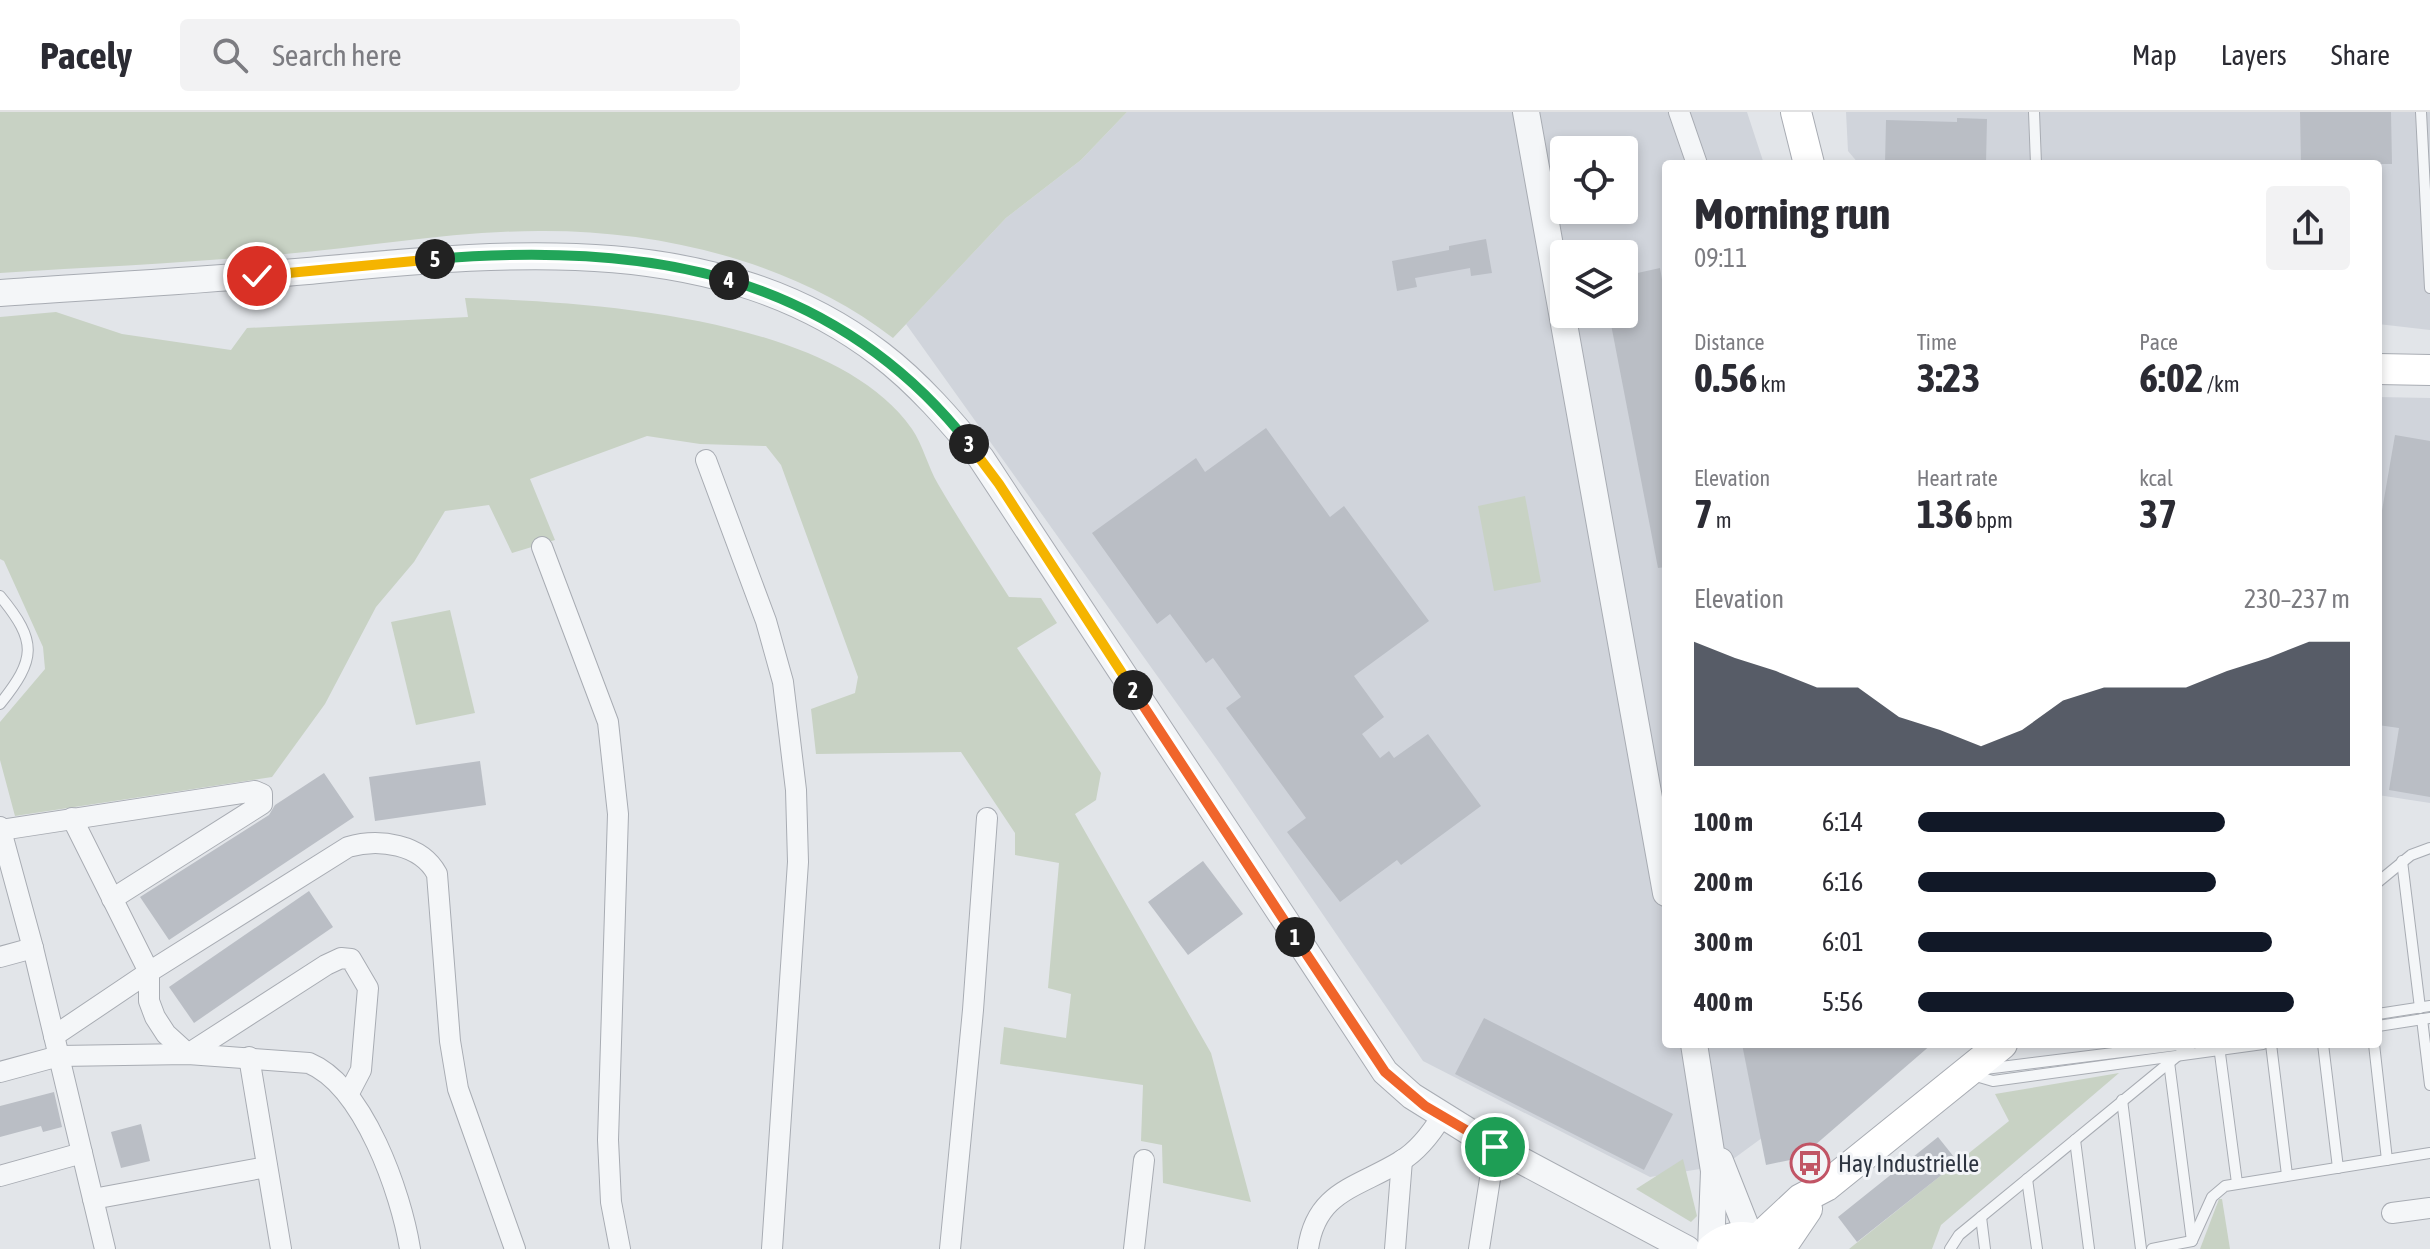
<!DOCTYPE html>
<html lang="en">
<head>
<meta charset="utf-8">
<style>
  body { margin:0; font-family:"Asap Condensed",sans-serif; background:#f2f2f3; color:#2b2b33; height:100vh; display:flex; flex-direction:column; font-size:30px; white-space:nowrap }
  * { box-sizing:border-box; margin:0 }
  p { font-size:26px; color:#7c7c81 }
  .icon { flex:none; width:44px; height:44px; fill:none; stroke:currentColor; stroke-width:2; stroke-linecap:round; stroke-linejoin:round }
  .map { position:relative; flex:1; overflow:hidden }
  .side { position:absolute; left:1662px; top:48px; width:720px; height:888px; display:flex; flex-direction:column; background:#fff; border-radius:8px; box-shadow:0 4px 12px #0003 }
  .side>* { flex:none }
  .tools { position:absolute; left:1550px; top:24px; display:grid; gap:16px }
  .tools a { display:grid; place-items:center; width:88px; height:88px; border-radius:8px; background:#fff; box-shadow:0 4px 12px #0003; font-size:40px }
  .pin { position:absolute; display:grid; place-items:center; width:68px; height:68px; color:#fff; margin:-34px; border:4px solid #fff; border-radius:50%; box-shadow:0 2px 8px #0007 }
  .km { position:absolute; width:40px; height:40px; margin:-20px; border-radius:50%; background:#222; color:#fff; font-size:22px; line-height:40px; text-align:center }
  .round { display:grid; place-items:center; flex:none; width:84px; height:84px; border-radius:8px; background:#f2f2f3 }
  .head { display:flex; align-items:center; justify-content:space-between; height:136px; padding:0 32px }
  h1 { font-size:44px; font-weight:700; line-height:60px }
  .stats { display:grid; grid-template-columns:repeat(3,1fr); gap:12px; height:136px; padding:8px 32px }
  .stats div { display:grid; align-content:center }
  .stats b { font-size:40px; font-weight:700 }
  .stats small { font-size:22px; font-weight:400 }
  .stats p { font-size:22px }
  .chart { height:224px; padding:16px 32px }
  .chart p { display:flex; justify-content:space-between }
  .chart svg { width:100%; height:144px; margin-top:8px; fill:#111827; opacity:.7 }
  ul { padding:0 32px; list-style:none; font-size:26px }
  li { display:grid; grid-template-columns:128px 96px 1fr; align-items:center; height:60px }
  li i { height:20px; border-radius:10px; background:#111827 }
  header { display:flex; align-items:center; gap:48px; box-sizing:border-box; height:112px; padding:0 40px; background:#fff; border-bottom:2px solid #e1e1e2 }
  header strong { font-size:38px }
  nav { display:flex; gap:44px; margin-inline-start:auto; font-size:28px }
  .search { width:560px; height:72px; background:#f2f2f3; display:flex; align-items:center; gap:20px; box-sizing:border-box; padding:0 28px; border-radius:8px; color:#7c7c81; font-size:30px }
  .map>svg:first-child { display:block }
</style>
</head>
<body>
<header>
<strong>Pacely</strong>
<div class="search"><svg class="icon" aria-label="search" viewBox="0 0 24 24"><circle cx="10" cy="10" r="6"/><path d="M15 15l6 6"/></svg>Search here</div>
<nav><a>Map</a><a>Layers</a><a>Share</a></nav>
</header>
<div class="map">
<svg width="2430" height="1137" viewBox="0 0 2430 1137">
  <rect width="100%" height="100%" fill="#e2e5e9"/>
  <g fill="#d0d4db" fill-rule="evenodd">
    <path d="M1127,0h620l17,52h-98v880h224l-165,121 -75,12 -227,-116 -205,-300 -312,-437 100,-106 75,-58zM1564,38h60v60h-60zM1564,142h60v60h-60z"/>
    <polygon points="1846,0 2430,0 2430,218 2378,212 2378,52 1859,52 1848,39"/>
    <polygon points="2378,285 2430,286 2430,691 2378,683"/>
  </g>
  <g fill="#c8d2c4">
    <path d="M0,0h1127l-46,48 -75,58 -113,120c-99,-76 -231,-108 -354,-107 -85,0 -170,16 -254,23 -95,9 -190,13 -285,19z"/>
    <path d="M465,186c125,4 368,18 447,131 11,16 16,38 26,55 22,38 47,75 71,113l32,1 16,25 -40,25 84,125 -5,27 -21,14 136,239 40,149 -88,-19 -1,-38 -21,-4 2,-56 -143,-21 4,-37 62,11 5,-44 -23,-6 11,-125 -44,-8v-22l-54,-81 -145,2 -5,-45 44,-16 3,-16 -77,-212 -15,-19 -66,-2 -53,-8 -117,43 25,61 -43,13 -23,-48 -44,6 -31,51 -38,45 -51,97 -53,73 -257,39 -15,-56v-38l45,-53 -2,-22 -39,-86 -4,-2v-242l56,-5 66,22 109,16 16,-22 221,-11z"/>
    <polygon points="1525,384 1541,470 1494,479 1478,394"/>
    <polygon points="450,498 475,601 416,613 391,510"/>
    <polygon points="2119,961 1941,1113 1932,1137 1849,1137 2009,1009 1995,982"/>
    <polygon points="1683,1047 1697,1104 1691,1110 1636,1077"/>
    <polygon points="2219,1087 2222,1087 2230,1137 2200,1137"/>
  </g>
  <g fill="#babec5">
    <polygon points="2300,0 2391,0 2392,52 2301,52"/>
    <polygon points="1957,6 1987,7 1986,52 1885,52 1886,8 1957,10"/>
    <polygon points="1486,127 1492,161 1471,164 1470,156 1415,166 1417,175 1397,179 1392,149 1449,138 1449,134"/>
    <polygon points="1660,156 1666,190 1666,455 1658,456 1609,202 1624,202 1624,164"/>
    <polygon points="1266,316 1330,405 1344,394 1429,509 1354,564 1384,605 1362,622 1380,646 1389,639 1394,646 1428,622 1481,694 1401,753 1397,748 1340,790 1287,720 1306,706 1226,596 1241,585 1213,546 1206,551 1170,502 1157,512 1092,421 1196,346 1205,360"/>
    <polygon points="2395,323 2430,329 2430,685 2389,678 2399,616 2378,613 2378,422"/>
    <polygon points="480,649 486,693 375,709 369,665"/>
    <polygon points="324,661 354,705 169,828 140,785 269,703 275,693"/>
    <polygon points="1203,749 1243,802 1188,843 1148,790"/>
    <polygon points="309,779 333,815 194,911 169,875"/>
    <polygon points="1484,906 1673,1002 1644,1058 1455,962"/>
    <polygon points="1742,932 1932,932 1800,1046 1766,1053"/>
    <polygon points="54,980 62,1015 43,1020 41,1014 0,1025 0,994"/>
    <polygon points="141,1012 150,1049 121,1056 111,1020"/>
    <polygon points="1938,1025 1958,1050 1857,1130 1838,1105"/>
  </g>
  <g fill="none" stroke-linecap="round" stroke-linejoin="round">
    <defs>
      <g id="service">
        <polyline points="2034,0 2036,52"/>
        <polyline points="2421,0 2430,176"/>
        <path d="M0,484c38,46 36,63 0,108"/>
        <polyline points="2402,749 2420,896"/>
        <polyline points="2378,770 2411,743 2430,736"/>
        <polyline points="2378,902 2430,894"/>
        <polyline points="2422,907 2430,973"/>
        <polyline points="2378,914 2430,906"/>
        <polyline points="2271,932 2287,1063"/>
        <polyline points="2323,932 2338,1056"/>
        <polyline points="2374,932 2387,1048"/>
        <polyline points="2219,934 2237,1071"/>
        <polyline points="2169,950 2192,1129"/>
        <polyline points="1985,957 2186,932"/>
        <polyline points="1969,962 1993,969 2263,932"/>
        <polyline points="2122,988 2141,1137"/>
        <polyline points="2075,1028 2089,1137"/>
        <polyline points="2027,1067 2037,1137"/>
        <polyline points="1981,1105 1985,1137"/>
        <polyline points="1950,1137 1959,1123 2192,932"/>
        <polyline points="2152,1137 2192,1129 2212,1085 2225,1074 2430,1041"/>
      </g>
      <g id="minor">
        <polyline points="1679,0 1697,52"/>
        <polyline points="706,348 766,509 783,570 796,678 798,750 772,1137"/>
        <polyline points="542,435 608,610 618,702 608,1028 611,1090 620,1137"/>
        <polyline points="72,706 149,860 149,889 155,905 166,922 188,942 326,853 341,846 351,847 368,876 361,958 349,981"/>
        <polyline points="0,715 33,836 105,1137"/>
        <polyline points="1,718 255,679 262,682 262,692 112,787"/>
        <polyline points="0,845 33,836"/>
        <path d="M54,924l95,-64 199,-125c31,-9 73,-3 89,27l13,167 8,48 57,160"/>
        <polyline points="249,945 281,1137"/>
        <path d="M0,960l59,-16 129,-2 121,9c55,23 92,130 101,186"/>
        <polyline points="0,1064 82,1041"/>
        <polyline points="93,1087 267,1055"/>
        <polyline points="2392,1101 2430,1096"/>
        <polyline points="950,1137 973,898 987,706"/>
        <polyline points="1134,1137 1144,1048"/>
        <path d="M1308,1137c8,-58 49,-61 93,-88 18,-11 30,-27 41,-45"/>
        <polyline points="1395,1137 1402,1048"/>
        <polyline points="1479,1137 1495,1035"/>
      </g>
      <g id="tertiary">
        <polyline points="1526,0 1666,781"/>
        <path d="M0,181c103,-7 205,-13 308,-22 192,-18 407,-43 572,83 38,29 71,67 101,104l404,614 27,24 69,43 206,110"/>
        <polyline points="1694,932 1714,1059 1711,1137"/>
        <polyline points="1720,1049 1750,1125"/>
      </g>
      <g id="secondary">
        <polyline points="1796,0 1809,52"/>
        <polyline points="2378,257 2430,258"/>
        <polyline points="1758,1127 1801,1087 1826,1074 2002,932"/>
        <path d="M1712,1137c19,-16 41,-16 59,0"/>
        <polyline points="1780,1137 1807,1097"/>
      </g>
    </defs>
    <use href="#service" stroke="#a8acb3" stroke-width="12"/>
    <use href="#minor" stroke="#a8acb3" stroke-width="22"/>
    <use href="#tertiary" stroke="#a8acb3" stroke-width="28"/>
    <use href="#secondary" stroke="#a8acb3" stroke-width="32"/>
    <use href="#service" stroke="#f4f6f8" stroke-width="10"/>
    <use href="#minor" stroke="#f4f6f8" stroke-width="20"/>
    <use href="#tertiary" stroke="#f4f6f8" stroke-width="26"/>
    <use href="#secondary" stroke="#fff" stroke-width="30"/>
  </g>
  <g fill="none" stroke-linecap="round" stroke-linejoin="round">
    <defs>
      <polyline id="split-1" points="1295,825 1385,960 1425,994 1495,1035"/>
      <polyline id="split-2" points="1133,578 1295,825"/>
      <polyline id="split-3" points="969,332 999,372 1133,578"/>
      <path id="split-4" d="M729,168c96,29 177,84 240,164"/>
      <path id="split-5" d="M435,147c97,-8 200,-7 294,21"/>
      <polyline id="split-6" points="257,164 435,147"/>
    </defs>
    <use href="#split-1" stroke="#fff" stroke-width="16"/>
    <use href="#split-2" stroke="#fff" stroke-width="16"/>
    <use href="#split-3" stroke="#fff" stroke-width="16"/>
    <use href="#split-4" stroke="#fff" stroke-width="16"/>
    <use href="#split-5" stroke="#fff" stroke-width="16"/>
    <use href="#split-6" stroke="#fff" stroke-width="16"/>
    <use href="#split-1" stroke="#f0652b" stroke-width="10"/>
    <use href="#split-2" stroke="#f0652b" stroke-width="10"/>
    <use href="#split-3" stroke="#f5b400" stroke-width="10"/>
    <use href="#split-4" stroke="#22a559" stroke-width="10"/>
    <use href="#split-5" stroke="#22a559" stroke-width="10"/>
    <use href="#split-6" stroke="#f5b400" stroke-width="10"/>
  </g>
  <defs>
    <symbol id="bus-ring" viewBox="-11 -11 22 22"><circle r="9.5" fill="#f2f4f7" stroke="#c15465" stroke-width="1.5"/><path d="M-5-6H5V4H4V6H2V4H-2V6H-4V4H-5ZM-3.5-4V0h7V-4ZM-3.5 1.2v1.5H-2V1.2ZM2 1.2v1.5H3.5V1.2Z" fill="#c15465"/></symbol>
  </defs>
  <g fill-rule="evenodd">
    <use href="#bus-ring" x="1788" y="1029" width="44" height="44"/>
  </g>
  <g text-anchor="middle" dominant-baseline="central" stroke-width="6" stroke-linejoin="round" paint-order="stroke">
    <g font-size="24" fill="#2c333f" stroke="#f2f4f7" text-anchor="start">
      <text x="1838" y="1051">Hay Industrielle</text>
    </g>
  </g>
</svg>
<div class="tools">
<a><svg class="icon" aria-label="locate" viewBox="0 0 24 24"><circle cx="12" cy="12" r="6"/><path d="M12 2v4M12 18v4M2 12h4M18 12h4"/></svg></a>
<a><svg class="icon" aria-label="layers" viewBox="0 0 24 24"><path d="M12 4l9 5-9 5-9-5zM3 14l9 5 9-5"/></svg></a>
</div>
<div class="pin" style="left:1495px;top:1035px;background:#1e9e55"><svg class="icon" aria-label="arrive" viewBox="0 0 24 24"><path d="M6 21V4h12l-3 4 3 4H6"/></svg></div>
<div class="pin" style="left:257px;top:164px;background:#d93025"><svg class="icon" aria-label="check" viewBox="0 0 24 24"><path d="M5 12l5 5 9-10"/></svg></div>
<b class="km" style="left:1295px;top:825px">1</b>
<b class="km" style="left:1133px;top:578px">2</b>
<b class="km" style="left:969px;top:332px">3</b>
<b class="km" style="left:729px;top:168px">4</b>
<b class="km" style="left:435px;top:147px">5</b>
<section class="side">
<div class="head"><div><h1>Morning run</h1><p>09:11</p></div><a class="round"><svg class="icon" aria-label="share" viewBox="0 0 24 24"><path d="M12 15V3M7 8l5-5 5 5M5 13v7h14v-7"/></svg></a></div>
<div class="stats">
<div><p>Distance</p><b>0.56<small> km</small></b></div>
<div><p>Time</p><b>3:23</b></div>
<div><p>Pace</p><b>6:02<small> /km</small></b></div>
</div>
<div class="stats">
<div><p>Elevation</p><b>7<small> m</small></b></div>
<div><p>Heart rate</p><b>136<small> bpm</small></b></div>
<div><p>kcal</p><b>37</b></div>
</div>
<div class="chart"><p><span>Elevation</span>230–237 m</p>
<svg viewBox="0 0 160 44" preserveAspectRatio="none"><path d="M0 44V6L10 11L20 15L30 20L40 20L50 29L60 33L70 38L80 33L90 24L100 20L110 20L120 20L130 15L140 11L150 6L160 6V44z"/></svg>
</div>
<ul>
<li><b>100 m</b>6:14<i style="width:71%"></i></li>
<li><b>200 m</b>6:16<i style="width:69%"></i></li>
<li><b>300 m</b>6:01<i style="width:82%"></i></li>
<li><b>400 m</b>5:56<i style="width:87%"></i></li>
</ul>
</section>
</div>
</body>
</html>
